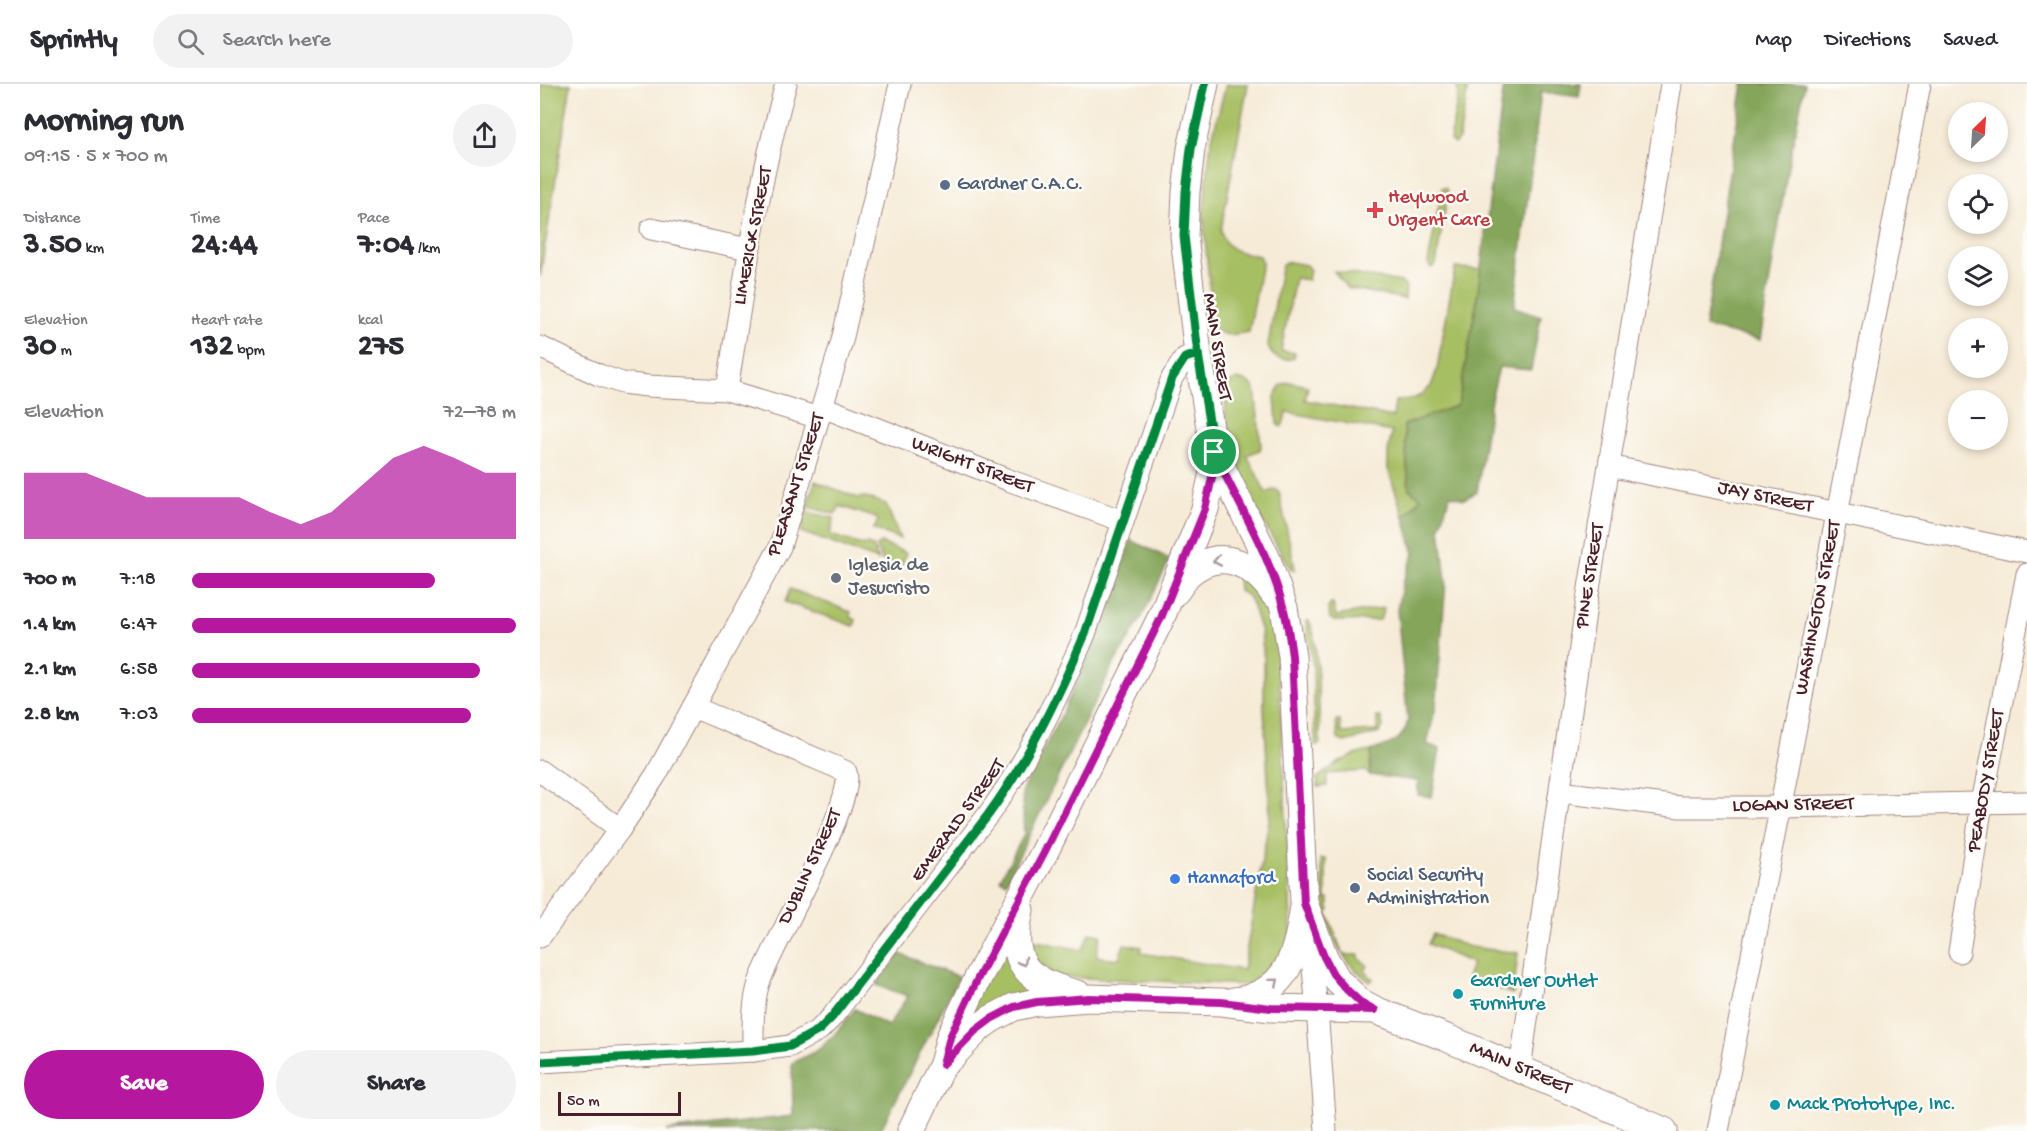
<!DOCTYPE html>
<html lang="en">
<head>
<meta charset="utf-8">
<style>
  body { margin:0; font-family:"Gochi Hand",sans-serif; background:#f2f2f3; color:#2b2b33; height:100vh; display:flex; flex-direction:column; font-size:22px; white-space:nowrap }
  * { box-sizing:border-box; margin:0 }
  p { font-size:20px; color:#7c7c81 }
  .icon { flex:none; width:33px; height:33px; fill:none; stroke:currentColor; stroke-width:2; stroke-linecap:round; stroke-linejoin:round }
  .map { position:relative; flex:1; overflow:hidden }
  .panel { display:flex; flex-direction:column; background:#fff; width:540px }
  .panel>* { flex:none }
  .needle { width:39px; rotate:25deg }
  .fabs { position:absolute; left:1408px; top:18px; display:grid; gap:12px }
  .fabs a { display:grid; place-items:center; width:60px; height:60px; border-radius:50%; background:#fff; box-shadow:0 3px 9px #0003; font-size:30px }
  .scale { position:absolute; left:18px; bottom:15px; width:123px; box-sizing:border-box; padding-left:6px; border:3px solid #4a1f2b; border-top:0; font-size:16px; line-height:21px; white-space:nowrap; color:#4a1f2b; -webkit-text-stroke:4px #fdfcf7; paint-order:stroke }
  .pin { position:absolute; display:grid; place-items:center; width:51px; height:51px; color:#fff; margin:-26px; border:3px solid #fff; border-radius:50%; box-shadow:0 2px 6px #0007 }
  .round { display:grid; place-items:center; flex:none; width:63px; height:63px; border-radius:32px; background:#f2f2f3 }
  .overview { display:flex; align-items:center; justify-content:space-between; height:102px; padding:0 24px }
  h1 { font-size:33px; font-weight:800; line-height:45px }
  .metrics { display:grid; grid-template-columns:repeat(3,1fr); gap:9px; height:102px; padding:6px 24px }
  .metrics div { display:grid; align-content:center }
  .metrics b { font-size:30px; font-weight:800 }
  .metrics small { font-size:16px; font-weight:400 }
  .metrics p { font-size:16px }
  .chart { height:168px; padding:12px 24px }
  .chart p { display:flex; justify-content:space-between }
  .chart svg { width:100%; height:108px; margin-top:6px; fill:#b5179e; opacity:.7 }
  .action { display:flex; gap:12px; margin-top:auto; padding:12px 24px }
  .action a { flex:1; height:69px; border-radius:36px; background:#b5179e; color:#fff; font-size:24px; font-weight:800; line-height:69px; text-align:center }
  .action a+a { background:#f2f2f3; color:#2b2b33 }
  ul { padding:0 24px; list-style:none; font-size:20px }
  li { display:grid; grid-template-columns:96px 72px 1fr; align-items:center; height:45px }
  li i { height:15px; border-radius:8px; background:#b5179e }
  header { display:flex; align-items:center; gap:36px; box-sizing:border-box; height:84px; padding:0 30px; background:#fff; border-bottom:2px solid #e1e1e2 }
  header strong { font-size:28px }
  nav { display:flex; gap:33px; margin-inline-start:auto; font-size:21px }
  .search { width:420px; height:54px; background:#f2f2f3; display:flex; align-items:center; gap:15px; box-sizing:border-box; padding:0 21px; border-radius:33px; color:#7c7c81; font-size:22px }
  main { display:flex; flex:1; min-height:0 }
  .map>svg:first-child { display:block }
</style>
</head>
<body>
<header>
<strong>Sprintly</strong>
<div class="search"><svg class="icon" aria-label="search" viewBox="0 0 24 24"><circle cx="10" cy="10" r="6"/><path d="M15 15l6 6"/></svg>Search here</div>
<nav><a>Map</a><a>Directions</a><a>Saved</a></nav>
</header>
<main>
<section class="panel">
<div class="overview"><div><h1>Morning run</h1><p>09:15 · 5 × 700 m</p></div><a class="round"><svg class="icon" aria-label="share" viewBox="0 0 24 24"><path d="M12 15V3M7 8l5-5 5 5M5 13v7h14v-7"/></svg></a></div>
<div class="metrics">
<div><p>Distance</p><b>3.50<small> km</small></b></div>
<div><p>Time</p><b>24:44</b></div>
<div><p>Pace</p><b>7:04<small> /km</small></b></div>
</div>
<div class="metrics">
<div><p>Elevation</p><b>30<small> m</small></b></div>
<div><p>Heart rate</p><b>132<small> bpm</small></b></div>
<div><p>kcal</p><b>275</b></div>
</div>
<div class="chart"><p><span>Elevation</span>72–78 m</p>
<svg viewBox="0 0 160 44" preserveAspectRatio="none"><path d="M0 44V17L10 17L20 17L30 22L40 27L50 27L60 27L70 27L80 33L90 38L100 33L110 22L120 11L130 6L140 11L150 17L160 17V44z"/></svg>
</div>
<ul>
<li><b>700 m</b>7:18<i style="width:75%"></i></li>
<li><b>1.4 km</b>6:47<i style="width:100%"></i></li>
<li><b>2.1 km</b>6:58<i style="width:89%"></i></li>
<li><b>2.8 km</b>7:03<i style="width:86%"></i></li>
</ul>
<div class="action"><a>Save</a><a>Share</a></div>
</section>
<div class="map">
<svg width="1487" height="1047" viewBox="0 0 1487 1047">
  <rect width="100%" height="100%" fill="#fdfcf7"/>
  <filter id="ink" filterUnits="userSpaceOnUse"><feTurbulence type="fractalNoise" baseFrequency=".0167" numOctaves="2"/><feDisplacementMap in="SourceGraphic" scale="12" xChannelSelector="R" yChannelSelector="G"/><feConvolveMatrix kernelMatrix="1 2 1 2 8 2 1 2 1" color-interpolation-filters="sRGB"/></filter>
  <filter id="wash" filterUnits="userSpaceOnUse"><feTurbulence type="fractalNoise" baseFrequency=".008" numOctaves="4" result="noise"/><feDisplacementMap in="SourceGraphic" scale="24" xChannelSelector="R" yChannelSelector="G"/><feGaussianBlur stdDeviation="1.35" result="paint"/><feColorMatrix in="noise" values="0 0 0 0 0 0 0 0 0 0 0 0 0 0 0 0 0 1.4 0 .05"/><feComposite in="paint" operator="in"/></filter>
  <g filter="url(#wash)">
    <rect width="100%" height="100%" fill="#f6ebd7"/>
    <g fill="#a7bf64" stroke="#786f48" stroke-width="1.5">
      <polygon points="0,0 31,0 0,193"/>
      <path d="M686,0h22l-27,146c3,21 21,23 38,26l3,6 -13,70c-13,2 -26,7 -36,-5l-10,-112 8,-73z"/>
      <polygon points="915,0 926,0 927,8 919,55 914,60 910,56 918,12 918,5"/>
      <polygon points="902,104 906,104 908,107 896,180 891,184 888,179"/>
      <path d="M749,178l17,3 4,5 -2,10 -13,-2 -14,73 14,2 -1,5c-12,4 -23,0 -26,-13l13,-77 2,-4z"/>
      <polygon points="915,184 941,185 936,222 918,321 864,342 869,405 881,414 864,433 848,385 848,367 852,348 747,328 743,340 741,343 737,340 735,312 741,301 749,298 768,302 765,316 853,333 855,317 873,315 881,311 891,302 897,285"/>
      <polygon points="794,187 861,198 866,203 865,215 807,204"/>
      <path d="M697,295c8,2 15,3 18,11l6,56 -1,4 -13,5 19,38 9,-4 4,3 16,77 -3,1c-7,-8 -11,-18 -17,-28 -28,-45 -54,-97 -49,-151l-2,-2 7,-7z"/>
      <polygon points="275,397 318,414 325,413 346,420 360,455 333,445 335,443 338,436 336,434 300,422 295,430 267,423"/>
      <polygon points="266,428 294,434 290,451 325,462 327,460 333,462 338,476 261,448"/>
      <polygon points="341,459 366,469 362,481 358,482 342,476 336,462"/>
      <path d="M690,486l35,27 9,37 5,41 13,267 -8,24 -33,19 -192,-8 -26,-16 -7,-22 56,11 8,-17 11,2 -5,20c8,3 14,5 23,3l5,-14 18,3 -1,6 102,17 27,-155 -6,-106v-50l-3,-27 -9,-28 -4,-8 -9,-5 -1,-14 -8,-3z"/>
      <polygon points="250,505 311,528 310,533 316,536 314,542 245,518"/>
      <polygon points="791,520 793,520 796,532 844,524 840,536 794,537 790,534 788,524"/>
      <path d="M768,536c11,9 11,101 12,120v3l-3,2h-2l-2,-77 -7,-46z"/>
      <polygon points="837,633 841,633 843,642 839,649 804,658 798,655 796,636 800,636 801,649 837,647"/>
      <path d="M831,667l-1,24 -5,-4 -38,3v12l-9,1 -1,-9c19,-14 30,-23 54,-27z"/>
      <path d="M781,775h5v40h3v12l-2,1 16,43h16v3l9,8 -4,4 9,9 -3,3c-46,-34 -46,-70 -49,-123z"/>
      <polygon points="893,850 930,863 978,869 973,910 927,894 932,879 888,860"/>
      <polygon points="460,863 496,904 443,929 427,931"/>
    </g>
    <g fill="#85a65a" stroke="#686242" stroke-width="1.5">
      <path d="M964,0h77l-2,13 -38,-5 -27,215 27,9 -10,54 -32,-3 -8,32 -14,93 -13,7 -14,-4 -10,32 6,54 -10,125 -9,38 13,5 -8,48 -14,-2v-14l-48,-6 1,-24c19,-7 32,-9 37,-30l-11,-111 6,-29 11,-27 -10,-37 17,-19 -12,-9 -5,-64 54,-20 18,-99z"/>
      <polygon points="1203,0 1265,0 1248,83 1220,256 1165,243"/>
      <polygon points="591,456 630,475 601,535 572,583 466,798 460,795 484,751 482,706 521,632 553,562"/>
      <polygon points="360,870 419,893 340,1047 126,1047 253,1032 252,979 278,966 294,951 315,925 348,942 368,912 336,901"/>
    </g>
  </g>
  <g filter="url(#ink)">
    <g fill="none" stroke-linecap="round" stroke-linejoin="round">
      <defs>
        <g id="minor">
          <polyline points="111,145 209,165"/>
          <polyline points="0,263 59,291 82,299 107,302 187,306 279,334"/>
          <path d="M187,306c16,-103 31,-206 59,-306"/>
          <polyline points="283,323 471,397 583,437"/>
          <polyline points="1069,382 1487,468"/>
          <path d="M153,623l143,60 10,5c11,28 -74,173 -87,211 -7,22 -6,46 -6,68"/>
          <polyline points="0,687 80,745"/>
          <polyline points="1020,708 1140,723 1241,723 1487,718"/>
          <polyline points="0,853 80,745 116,691 240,463 302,257 360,0"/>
          <polyline points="770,855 777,925 786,1047"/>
          <polyline points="1419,868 1442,719 1487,490"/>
          <path d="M0,978l213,-11 37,-5 29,-16 13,-13 156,-202c40,-55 70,-118 97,-181l87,-256 13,-20 13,-4"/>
          <polyline points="980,985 1045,529 1131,0"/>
          <polyline points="1178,1047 1380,0"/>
        </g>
        <g id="major">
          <polyline points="665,0 651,65 646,108 644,152 658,270 674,368 726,473 744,524 752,572 764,819 784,873 798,897 820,918 835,926 907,954 1124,1047"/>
          <path d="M636,507c4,-5 7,-11 11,-16 32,-30 66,-12 87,19"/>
          <path d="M480,826c-12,55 7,71 58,84"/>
          <path d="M694,917c55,-7 63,-49 70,-95"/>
          <polyline points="407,977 440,943 451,935 474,923 497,918 549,914 681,918 731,924 835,926"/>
          <polyline points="371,1047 403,980 410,953 438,894 504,769 621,534 665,425 674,384 674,369"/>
        </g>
      </defs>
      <use href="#minor" stroke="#a08581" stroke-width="23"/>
      <use href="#major" stroke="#a08581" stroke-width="29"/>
      <use href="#minor" stroke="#fff" stroke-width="21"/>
      <use href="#major" stroke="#fff" stroke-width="27"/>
      <defs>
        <g id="cycleway">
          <polyline points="665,0 651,65 646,108 644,152 658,270 674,368 726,473 744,524"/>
          <path d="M0,978l213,-11 37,-5 29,-16 13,-13 156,-202c40,-55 70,-118 97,-181l87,-256 13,-20 13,-4"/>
          <polyline points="403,980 410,953 438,894 504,769 621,534 665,425 674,384 674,368"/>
        </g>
      </defs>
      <use href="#cycleway" stroke="#fdfcf7" stroke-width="13"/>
      <use href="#cycleway" stroke="#00873e" stroke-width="9"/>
    </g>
    <defs><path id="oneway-chevron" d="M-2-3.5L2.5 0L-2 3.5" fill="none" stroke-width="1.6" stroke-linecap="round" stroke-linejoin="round" transform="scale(1.5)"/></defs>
    <g stroke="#ae9aa0">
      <use href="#oneway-chevron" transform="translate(677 477) rotate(170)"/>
      <use href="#oneway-chevron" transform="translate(483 878) rotate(60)"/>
      <use href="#oneway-chevron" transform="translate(735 898) rotate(-40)"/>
    </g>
  </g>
  <g fill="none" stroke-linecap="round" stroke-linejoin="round" filter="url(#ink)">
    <defs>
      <path id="route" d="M674,368c24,52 56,102 70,158 4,15 6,31 8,46l12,247 20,54 9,17 13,15 14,13 15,8 -104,-2 -50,-6 -132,-4 -52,4 -23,5 -23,12 -16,12 -32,33 7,-27 28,-59 66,-125 117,-235 44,-109 9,-41z"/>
    </defs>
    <use href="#route" stroke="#fff" stroke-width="12"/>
    <use href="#route" stroke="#b5179e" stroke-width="8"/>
  </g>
  <g fill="#5c6f8a" stroke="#fdfcf7" stroke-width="2">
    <circle cx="405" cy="101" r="6"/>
    <circle cx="815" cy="804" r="6"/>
  </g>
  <path fill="#e0444e" stroke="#fdfcf7" stroke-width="2" d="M832 117h6v6h6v6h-6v6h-6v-6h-6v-6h6z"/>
  <circle fill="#6b7280" stroke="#fdfcf7" stroke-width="2" cx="296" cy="494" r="6"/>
  <circle fill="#3f7fe0" stroke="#fdfcf7" stroke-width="2" cx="635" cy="795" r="6"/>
  <g fill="#0f9aa8" stroke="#fdfcf7" stroke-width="2">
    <circle cx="918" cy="910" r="6"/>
    <circle cx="1235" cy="1021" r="6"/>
  </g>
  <g text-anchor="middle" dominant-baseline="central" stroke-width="5" stroke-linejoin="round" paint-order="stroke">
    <g font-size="20" fill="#4e5e75" stroke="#fdfcf7" text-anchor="start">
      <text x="417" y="101">Gardner C.A.C.</text>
      <text x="827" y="792">Social Security<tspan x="827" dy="23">Administration</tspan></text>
    </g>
    <g font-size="20" fill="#be3a42" stroke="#fdfcf7" text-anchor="start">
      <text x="848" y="114">Heywood<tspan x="848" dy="23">Urgent Care</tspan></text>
    </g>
    <g font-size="20" fill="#4a1f2b" stroke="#fdfcf7">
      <text transform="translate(214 152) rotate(-79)">LIMERICK STREET</text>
      <text transform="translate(676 263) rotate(81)">MAIN STREET</text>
      <text transform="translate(432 382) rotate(21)">WRIGHT STREET</text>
      <text transform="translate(257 401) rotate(-72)">PLEASANT STREET</text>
      <text transform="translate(1225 414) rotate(12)">JAY STREET</text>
      <text transform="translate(1051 492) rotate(-81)">PINE STREET</text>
      <text transform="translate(1279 524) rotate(-79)">WASHINGTON STREET</text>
      <text transform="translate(1447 697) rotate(-80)">PEABODY STREET</text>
      <text transform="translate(1253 722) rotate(-1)">LOGAN STREET</text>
      <text transform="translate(419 737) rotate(-54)">EMERALD STREET</text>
      <text transform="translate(271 783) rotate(-65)">DUBLIN STREET</text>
      <text transform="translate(980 985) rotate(23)">MAIN STREET</text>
    </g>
    <g font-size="20" fill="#5b616d" stroke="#fdfcf7" text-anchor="start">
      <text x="308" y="482">Iglesia de<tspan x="308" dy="23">Jesucristo</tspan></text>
    </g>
    <g font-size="20" fill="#366cbe" stroke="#fdfcf7" text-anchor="start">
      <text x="647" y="795">Hannaford</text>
    </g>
    <g font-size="20" fill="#0d838f" stroke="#fdfcf7" text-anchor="start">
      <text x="930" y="898">Gardner Outlet<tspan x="930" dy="23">Furniture</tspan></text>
      <text x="1247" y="1021">Mack Prototype, Inc.</text>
    </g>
  </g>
</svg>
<div class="fabs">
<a><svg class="needle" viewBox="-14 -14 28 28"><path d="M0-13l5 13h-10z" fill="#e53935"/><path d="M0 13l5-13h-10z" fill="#7c7c81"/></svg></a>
<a><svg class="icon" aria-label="locate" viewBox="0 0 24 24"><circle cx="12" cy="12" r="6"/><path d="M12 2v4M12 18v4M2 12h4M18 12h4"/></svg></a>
<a><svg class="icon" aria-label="layers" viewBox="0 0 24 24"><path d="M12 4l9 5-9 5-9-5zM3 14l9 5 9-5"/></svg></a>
<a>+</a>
<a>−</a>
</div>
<div class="scale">50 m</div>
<div class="pin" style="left:674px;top:368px;background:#1e9e55"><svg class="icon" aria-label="arrive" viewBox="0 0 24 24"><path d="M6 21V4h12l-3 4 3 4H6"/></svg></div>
</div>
</main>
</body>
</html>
